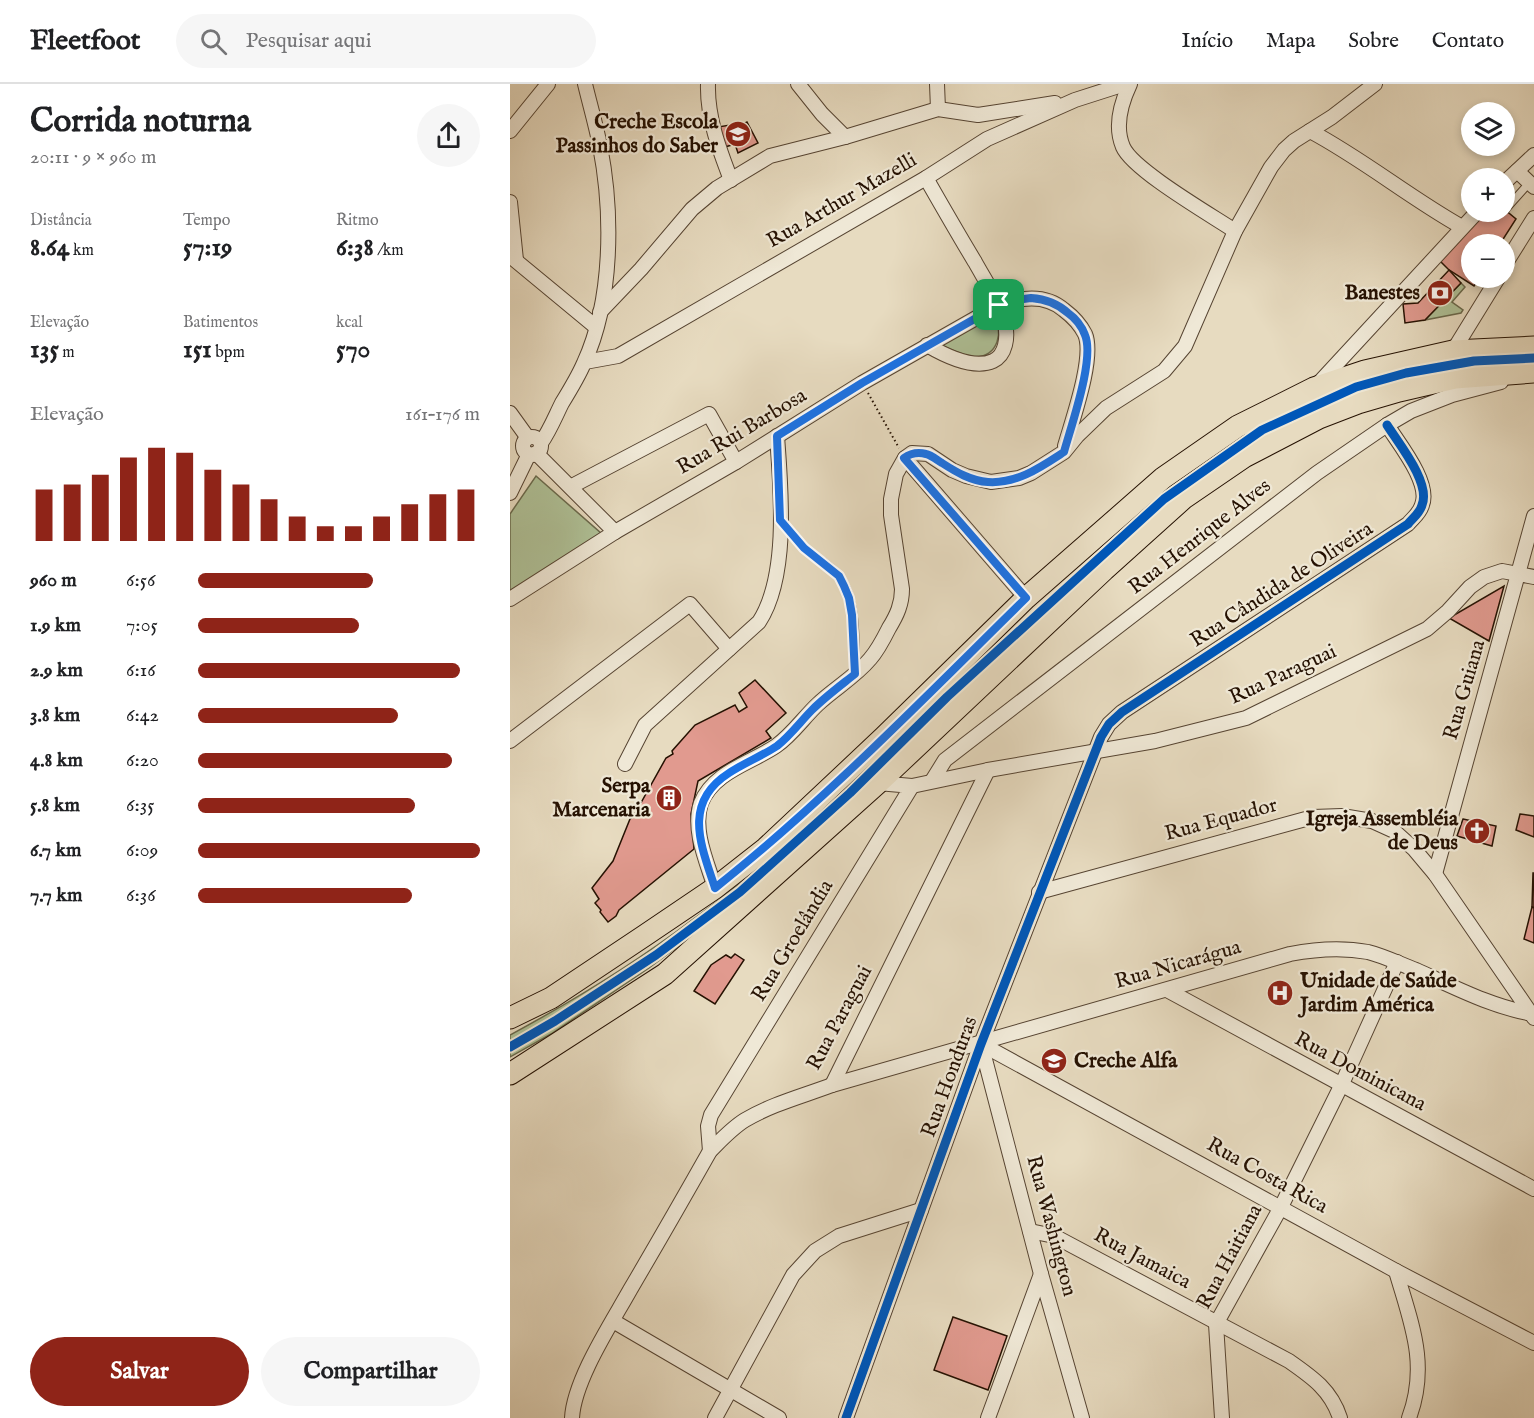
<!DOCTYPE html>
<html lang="pt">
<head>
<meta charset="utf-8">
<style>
  body { margin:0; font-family:"IM FELL English",serif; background:#f6f6f6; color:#202124; height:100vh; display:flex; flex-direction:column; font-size:22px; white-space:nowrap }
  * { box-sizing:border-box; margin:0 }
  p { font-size:20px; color:#757577 }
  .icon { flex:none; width:33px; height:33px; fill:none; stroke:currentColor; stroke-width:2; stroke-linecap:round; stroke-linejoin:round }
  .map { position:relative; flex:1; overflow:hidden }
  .drawer { display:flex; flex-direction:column; background:#fff; width:510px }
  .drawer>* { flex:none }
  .fabs { position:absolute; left:951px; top:18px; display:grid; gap:12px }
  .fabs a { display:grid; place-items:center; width:54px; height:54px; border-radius:50%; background:#fff; box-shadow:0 3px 9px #0003; font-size:30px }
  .pin { position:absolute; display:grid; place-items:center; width:51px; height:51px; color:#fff; margin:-26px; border-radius:12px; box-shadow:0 3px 9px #0006 }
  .round { display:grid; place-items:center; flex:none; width:63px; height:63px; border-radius:32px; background:#f6f6f6 }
  .summary { display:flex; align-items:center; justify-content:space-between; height:102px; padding:0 30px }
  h1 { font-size:33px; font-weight:700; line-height:45px }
  .figures { display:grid; grid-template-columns:repeat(3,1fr); gap:9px; height:102px; padding:6px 30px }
  .figures div { display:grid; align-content:center }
  .figures b { font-size:26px; font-weight:700 }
  .figures small { font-size:16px; font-weight:400 }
  .figures p { font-size:16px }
  .chart { height:168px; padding:12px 30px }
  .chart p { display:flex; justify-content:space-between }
  .chart svg { width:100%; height:108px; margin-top:6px; stroke:#8f2418; stroke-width:6 }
  .primary-button { display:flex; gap:12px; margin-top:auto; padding:12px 30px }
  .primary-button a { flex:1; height:69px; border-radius:36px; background:#8f2418; color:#fff; font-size:24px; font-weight:700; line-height:69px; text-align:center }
  .primary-button a+a { background:#f6f6f6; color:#202124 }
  ul { padding:0 30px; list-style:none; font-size:20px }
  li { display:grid; grid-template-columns:96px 72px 1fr; align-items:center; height:45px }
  li i { height:15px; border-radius:8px; background:#8f2418 }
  header { display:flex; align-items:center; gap:36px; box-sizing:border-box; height:84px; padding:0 30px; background:#fff; border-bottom:2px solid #e0e0e0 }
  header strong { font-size:28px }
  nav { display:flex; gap:33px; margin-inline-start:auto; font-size:21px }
  .search { width:420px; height:54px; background:#f6f6f6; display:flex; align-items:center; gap:15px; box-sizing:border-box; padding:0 21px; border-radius:33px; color:#757577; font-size:22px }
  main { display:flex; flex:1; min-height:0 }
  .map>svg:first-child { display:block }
</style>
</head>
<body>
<header>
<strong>Fleetfoot</strong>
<div class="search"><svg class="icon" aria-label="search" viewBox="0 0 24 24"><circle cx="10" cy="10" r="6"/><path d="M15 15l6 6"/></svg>Pesquisar aqui</div>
<nav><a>Início</a><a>Mapa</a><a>Sobre</a><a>Contato</a></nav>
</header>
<main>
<section class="drawer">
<div class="summary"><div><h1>Corrida noturna</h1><p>20:11 · 9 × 960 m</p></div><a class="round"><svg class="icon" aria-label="share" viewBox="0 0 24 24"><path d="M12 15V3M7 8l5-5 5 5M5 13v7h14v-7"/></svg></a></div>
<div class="figures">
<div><p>Distância</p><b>8.64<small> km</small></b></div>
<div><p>Tempo</p><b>57:19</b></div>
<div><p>Ritmo</p><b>6:38<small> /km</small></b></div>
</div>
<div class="figures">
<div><p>Elevação</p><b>135<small> m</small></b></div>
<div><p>Batimentos</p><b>151<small> bpm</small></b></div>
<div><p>kcal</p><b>570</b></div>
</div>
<div class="chart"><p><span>Elevação</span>161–176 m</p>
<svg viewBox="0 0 160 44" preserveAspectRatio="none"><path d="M5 44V23M15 44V21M25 44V17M35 44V10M45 44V6M55 44V8M65 44V15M75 44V21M85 44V27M95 44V34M105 44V38M115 44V38M125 44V34M135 44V29M145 44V25M155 44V23"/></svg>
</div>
<ul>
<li><b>960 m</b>6:56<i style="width:62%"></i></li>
<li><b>1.9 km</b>7:05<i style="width:57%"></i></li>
<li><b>2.9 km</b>6:16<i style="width:93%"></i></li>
<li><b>3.8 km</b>6:42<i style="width:71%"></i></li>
<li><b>4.8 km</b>6:20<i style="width:90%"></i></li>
<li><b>5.8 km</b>6:35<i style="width:77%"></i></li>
<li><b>6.7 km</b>6:09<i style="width:100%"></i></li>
<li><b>7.7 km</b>6:36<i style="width:76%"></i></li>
</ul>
<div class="primary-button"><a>Salvar</a><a>Compartilhar</a></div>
</section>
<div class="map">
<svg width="1024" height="1334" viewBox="0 0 1024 1334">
  <rect width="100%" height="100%" fill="#e7dbc0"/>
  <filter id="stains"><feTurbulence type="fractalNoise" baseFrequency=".00333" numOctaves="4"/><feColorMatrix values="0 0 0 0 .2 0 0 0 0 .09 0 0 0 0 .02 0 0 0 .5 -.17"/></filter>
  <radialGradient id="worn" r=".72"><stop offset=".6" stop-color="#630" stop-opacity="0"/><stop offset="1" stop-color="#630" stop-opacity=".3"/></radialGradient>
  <g fill="#afc197" stroke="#6a694c" stroke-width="1.5">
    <polygon points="951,199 955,203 942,218 953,226 951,229 915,236"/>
    <path d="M483,230c5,9 8,18 4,28 -10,26 -40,11 -58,2z"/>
    <polygon points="26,392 92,450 0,508 0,430"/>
    <path d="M320,729l-130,117 -51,38 -98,66 -41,23v-22c63,-34 125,-72 182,-115 47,-34 92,-71 138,-107z"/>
  </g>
  <g fill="#e19a8f" stroke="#251102" stroke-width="1.5">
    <polygon points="237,38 248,59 228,69 225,60 215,63 208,43 226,40 227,43"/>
    <polygon points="994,125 1006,135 990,160 962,160 962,194 969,194 964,202 939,186 929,176 974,128 994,128"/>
    <polygon points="939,186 951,199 915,236 895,239 893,220 908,219"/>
    <polygon points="994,502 979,557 939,534"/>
    <polygon points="245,596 276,629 256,647 261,654 188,697 181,730 184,765 109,826 106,832 98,838 90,828 91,826 85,819 89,815 82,804 103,777 120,735 123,733 156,674 163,670 162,667 185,641 225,621 229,628 237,623 229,609"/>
    <polygon points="1010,730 1024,732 1024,753 1006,746"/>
    <polygon points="953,735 986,742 982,762 947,752"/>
    <polygon points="1023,789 1024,789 1024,824 1022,823"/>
    <polygon points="1022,823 1024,824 1024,859 1014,855"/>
    <polygon points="225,870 234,876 205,920 184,907 201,881 216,871 221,874"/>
    <polygon points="443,1233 497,1252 478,1306 424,1286"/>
  </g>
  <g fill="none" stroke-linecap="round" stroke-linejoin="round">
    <defs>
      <g id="service">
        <polyline points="995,126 1020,98"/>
        <path d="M272,438c7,9 15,20 24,28 11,8 25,15 33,26 19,25 16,67 16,96"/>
      </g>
      <g id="minor">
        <path d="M198,0c-1,33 11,65 23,96"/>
        <polyline points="288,0 312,30 335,53"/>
        <polyline points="427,0 428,25"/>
        <path d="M620,0c-9,19 -16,42 -7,63 10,23 88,68 112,84"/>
        <polyline points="0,47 38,0"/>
        <path d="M800,47c53,28 100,67 152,96"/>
        <polyline points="1007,87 1024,103"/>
        <path d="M416,94c16,28 32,56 49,84 11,20 25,40 30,62 3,13 1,31 -12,37 -20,9 -49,-6 -66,-16"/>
        <polyline points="994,99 1024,71"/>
        <polyline points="0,118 6,176"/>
        <polyline points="0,172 86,243"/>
        <polyline points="994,182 1024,134"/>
        <polyline points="90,228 131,185 182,125 207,104 260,72 335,53 428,25 468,31 545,19"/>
        <polyline points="943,267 988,194"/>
        <polyline points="75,278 108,272 416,94 477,55 565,16 615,0"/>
        <polyline points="808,300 967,128"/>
        <polyline points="0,329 18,354"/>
        <circle cx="22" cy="362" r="9"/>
        <path d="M31,359c9,-13 14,-26 21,-40 8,-13 16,-26 22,-40 29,-63 29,-150 16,-217 -4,-21 -10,-41 -15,-62"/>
        <polyline points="26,369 105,448"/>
        <polyline points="395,374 516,514"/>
        <polyline points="62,402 199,330 226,378"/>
        <polyline points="0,409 19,370"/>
        <path d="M0,515l105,-67 121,-70 126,-79 137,-78c22,-8 47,-11 65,5 8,6 16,14 21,24 10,23 -13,87 -20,112"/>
        <polyline points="0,657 180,520 219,565"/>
        <path d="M115,680l20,-39 114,-103c30,-46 22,-132 18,-186"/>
        <polyline points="422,697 435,676 807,389 877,341 901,327 942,311 991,298"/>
        <polyline points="402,702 478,686 645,657 736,634 917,545 938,527 960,503 974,493 992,487 1024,493"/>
        <polyline points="925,790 1024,432"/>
        <path d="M205,804c-8,-26 -23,-58 -14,-85 12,-31 50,-40 75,-57 16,-11 28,-29 42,-42 17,-16 37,-27 52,-45 8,-9 14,-21 19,-31 8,-13 13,-24 13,-39l-11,-74v-16l5,-25 9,-16 7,-5 16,1 24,16 14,6 25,6 28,-4 12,-5 33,-21 13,-16 29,-28 58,-37 21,-25 50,-115 36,-64 13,-17 10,-9 38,-24 43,-33"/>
        <polyline points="529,808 803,733 832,732 862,737 884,747 904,765 925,790 1024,934"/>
        <polyline points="657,906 1024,1105"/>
        <polyline points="471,960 886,1187 1024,1259"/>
        <polyline points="471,960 531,1190 572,1334"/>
        <polyline points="322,1001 478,686"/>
        <polyline points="200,1067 198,1042 201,1031 402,702 368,699"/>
        <path d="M520,1147l24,5 235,125c23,16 42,29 51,57"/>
        <path d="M886,1187c15,52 33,93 13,147"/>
        <polyline points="103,1237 269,1334"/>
        <path d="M62,1334c2,-38 39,-94 58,-128 27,-46 54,-93 80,-139 11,-11 22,-23 35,-31 27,-16 58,-24 87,-35l458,-131c26,-5 51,-7 78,-2 16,4 32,12 48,18 38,17 76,37 117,44"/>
        <polyline points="205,1334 283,1191 305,1167 329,1152 411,1126"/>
        <path d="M336,1334l135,-374 120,-307 8,-13 13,-12 286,-188c5,-6 12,-11 14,-19 9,-22 -23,-61 -35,-80"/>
        <polyline points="478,1334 531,1190"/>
        <polyline points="712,1334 706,1240 771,1123 831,1002 887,878"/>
      </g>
      <g id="primary">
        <polyline points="0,934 41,914 134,852 205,804 256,764 374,653 516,514 653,394 728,342 804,304 855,287 943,267 1024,263"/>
        <polyline points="0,990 155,890 368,699 594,486 674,414 734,373 809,334 848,319 889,307 945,294 1024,288"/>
      </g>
    </defs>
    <use href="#service" stroke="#564432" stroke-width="9"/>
    <use href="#minor" stroke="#564432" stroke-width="16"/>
    <use href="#primary" stroke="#251102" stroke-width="23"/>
    <polyline stroke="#251102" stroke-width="2" stroke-dasharray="1.5 3" stroke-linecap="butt" points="358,309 389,364"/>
    <use href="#service" stroke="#efe8d6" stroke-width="7"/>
    <use href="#minor" stroke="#efe8d6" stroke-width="14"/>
    <use href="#primary" stroke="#e7dbc0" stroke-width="21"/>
    <defs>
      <g id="cycleway">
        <polyline points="0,963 45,937 146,871 230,808 340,709 437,613 654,415 752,346 846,303 896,289 964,277 1024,274"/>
        <path d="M336,1334l135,-374 120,-307 8,-13 13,-12 286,-188c5,-6 12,-11 14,-19 9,-22 -23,-61 -35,-80"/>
      </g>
    </defs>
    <use href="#cycleway" stroke="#efe8d6" stroke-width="13"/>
    <use href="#cycleway" stroke="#0057b8" stroke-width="9"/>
  </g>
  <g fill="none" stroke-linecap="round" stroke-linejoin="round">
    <defs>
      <path id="route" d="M521,214c15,1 26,5 37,15 7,5 14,14 17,22 10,24 -14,91 -21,117 -23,15 -47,32 -76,30 -17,-1 -32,-10 -46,-19 -5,-3 -11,-8 -16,-9 -8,-2 -15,-1 -22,4l122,140c-101,99 -200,202 -311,290 -14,-43 -33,-85 14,-115 15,-10 33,-17 48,-27 13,-10 24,-25 35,-36 13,-13 28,-24 43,-36l-3,-59 -3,-17 -5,-12 -5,-10 -35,-28 -24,-28 -3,-84 85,-53 137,-78 9,-4z"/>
    </defs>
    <use href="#route" stroke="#fff" stroke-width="12"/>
    <use href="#route" stroke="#1a73e8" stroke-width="8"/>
  </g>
  <defs>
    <symbol id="school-disc" viewBox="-11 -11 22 22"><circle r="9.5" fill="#8f2418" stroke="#efe8d6"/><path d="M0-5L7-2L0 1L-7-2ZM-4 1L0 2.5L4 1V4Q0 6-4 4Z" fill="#fff"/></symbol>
    <symbol id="bank-disc" viewBox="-11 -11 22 22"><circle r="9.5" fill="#8f2418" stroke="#efe8d6"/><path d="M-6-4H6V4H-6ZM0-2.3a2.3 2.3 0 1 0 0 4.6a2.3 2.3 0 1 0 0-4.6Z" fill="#fff"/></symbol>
    <symbol id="building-disc" viewBox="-11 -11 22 22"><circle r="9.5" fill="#8f2418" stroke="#efe8d6"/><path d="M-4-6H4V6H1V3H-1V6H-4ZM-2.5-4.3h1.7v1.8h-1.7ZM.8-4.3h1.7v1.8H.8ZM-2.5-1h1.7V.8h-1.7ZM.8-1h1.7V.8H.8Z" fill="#fff"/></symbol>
    <symbol id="church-disc" viewBox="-11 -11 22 22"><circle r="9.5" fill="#8f2418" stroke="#efe8d6"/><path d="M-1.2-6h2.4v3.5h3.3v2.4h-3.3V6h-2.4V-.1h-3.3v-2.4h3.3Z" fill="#fff"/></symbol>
    <symbol id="hospital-disc" viewBox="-11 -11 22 22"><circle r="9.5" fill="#8f2418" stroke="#efe8d6"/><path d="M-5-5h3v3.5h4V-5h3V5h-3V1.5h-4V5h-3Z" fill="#fff"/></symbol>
  </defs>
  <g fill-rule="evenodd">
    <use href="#school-disc" x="213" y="35" width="30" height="30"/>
    <use href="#bank-disc" x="915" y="194" width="30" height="30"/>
    <use href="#building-disc" x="144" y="699" width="30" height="30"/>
    <use href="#church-disc" x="952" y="732" width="30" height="30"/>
    <use href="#hospital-disc" x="755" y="894" width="30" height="30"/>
    <use href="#school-disc" x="529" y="962" width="30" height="30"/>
  </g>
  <g text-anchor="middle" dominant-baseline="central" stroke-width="4.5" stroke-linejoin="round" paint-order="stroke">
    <g font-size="21" font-weight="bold" fill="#251102" stroke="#efe8d6" text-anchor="end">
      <text x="208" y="38">Creche Escola<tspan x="208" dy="24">Passinhos do Saber</tspan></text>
      <text x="910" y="209">Banestes</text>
      <text x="140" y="702">Serpa<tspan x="140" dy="24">Marcenaria</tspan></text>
      <text x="948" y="735">Igreja Assembléia<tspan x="948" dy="24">de Deus</tspan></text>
      <text x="790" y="897" text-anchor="start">Unidade de Saúde<tspan x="790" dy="24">Jardim América</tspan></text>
      <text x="564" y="977" text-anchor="start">Creche Alfa</text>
    </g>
    <g font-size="21" fill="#251102" stroke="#efe8d6">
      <text transform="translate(332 117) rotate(-30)">Rua Arthur Mazelli</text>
      <text transform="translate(232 348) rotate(-31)">Rua Rui Barbosa</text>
      <text transform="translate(690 453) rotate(-38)">Rua Henrique Alves</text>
      <text transform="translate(772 501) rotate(-33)">Rua Cândida de Oliveira</text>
      <text transform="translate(773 591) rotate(-25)">Rua Paraguai</text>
      <text transform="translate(955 606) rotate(-74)">Rua Guiana</text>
      <text transform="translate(711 736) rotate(-15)">Rua Equador</text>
      <text transform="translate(283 857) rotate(-59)">Rua Groelândia</text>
      <text transform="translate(668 881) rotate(-16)">Rua Nicarágua</text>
      <text transform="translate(330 934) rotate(-62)">Rua Paraguai</text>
      <text transform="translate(850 988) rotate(28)">Rua Dominicana</text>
      <text transform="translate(440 993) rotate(-70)">Rua Honduras</text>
      <text transform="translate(757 1092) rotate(29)">Rua Costa Rica</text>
      <text transform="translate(541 1142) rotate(75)">Rua Washington</text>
      <text transform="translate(720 1173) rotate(-62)">Rua Haitiana</text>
      <text transform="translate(632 1175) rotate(28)">Rua Jamaica</text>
    </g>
  </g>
  <rect width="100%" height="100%" filter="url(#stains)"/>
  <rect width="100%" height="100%" fill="url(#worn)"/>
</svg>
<div class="fabs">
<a><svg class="icon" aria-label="layers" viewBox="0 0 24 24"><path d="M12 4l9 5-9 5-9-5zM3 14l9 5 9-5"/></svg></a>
<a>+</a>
<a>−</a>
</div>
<div class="pin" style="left:489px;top:221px;background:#1e9e55"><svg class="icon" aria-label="arrive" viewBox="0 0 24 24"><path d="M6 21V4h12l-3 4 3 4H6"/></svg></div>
</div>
</main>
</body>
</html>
